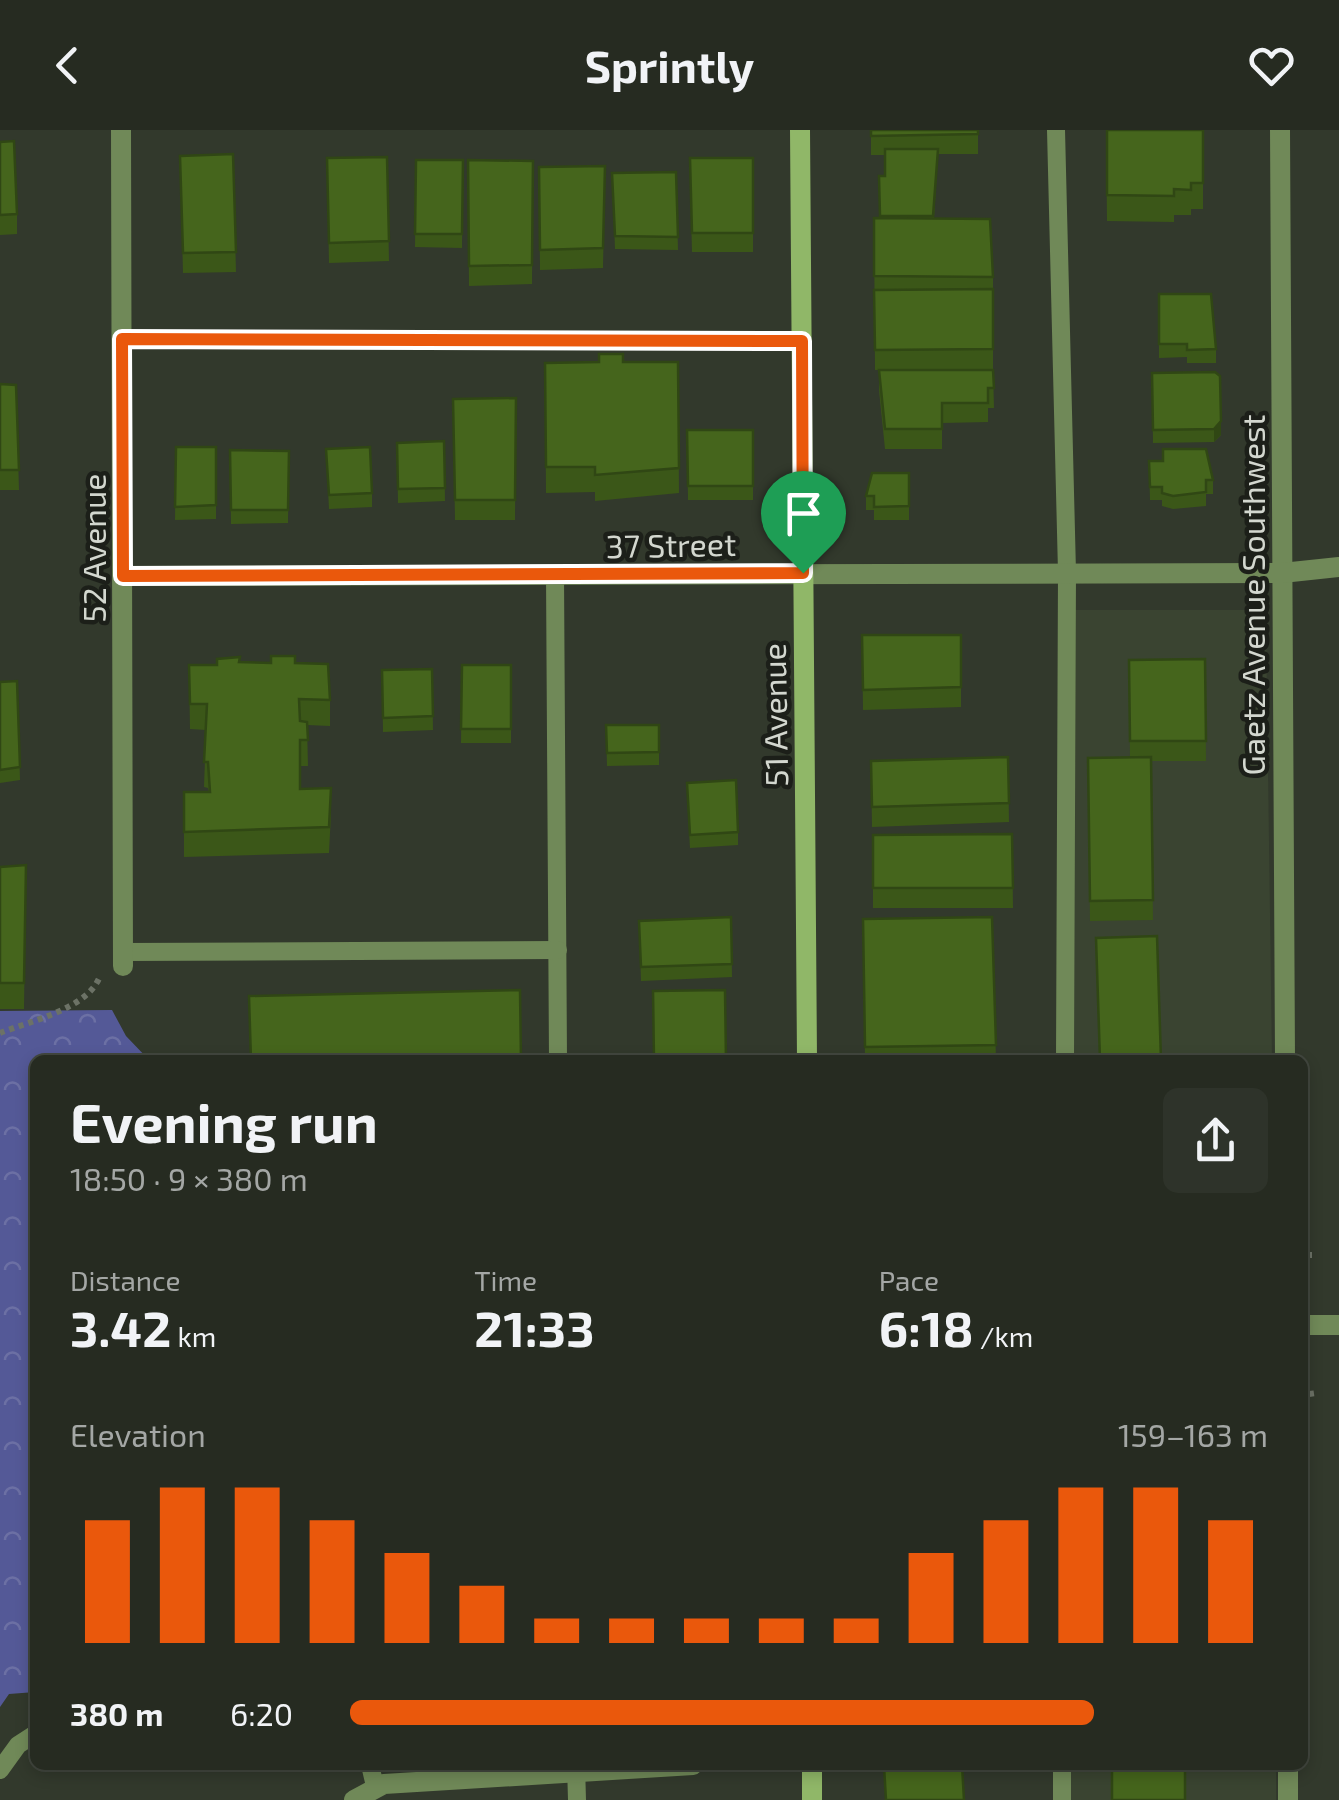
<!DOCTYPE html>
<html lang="en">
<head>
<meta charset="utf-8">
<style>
  body { margin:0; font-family:"Exo 2",sans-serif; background:#2e332a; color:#f1f3f6; height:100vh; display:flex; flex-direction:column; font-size:38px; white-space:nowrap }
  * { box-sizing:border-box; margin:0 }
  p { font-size:32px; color:#a4a7a5 }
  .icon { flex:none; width:55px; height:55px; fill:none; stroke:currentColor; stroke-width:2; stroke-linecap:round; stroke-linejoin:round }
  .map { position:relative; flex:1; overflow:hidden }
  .details { position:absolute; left:30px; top:925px; width:1278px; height:715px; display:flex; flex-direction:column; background:#262b21; border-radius:15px; box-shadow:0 5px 15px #0003,0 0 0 2px #42473f }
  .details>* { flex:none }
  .pin { position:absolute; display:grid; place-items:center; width:85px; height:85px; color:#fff; margin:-102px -42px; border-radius:50% 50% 50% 0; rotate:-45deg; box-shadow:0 0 10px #0007 }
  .pin .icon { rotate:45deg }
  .round { display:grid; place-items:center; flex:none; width:105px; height:105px; border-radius:15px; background:#2e332a }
  .head { display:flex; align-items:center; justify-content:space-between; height:170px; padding:0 40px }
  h1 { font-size:55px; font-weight:700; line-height:75px }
  .stats { display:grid; grid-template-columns:repeat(3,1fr); gap:15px; height:170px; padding:10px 40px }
  .stats div { display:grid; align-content:center }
  .stats b { font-size:50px; font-weight:700 }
  .stats small { font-size:28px; font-weight:400 }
  .stats p { font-size:28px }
  .chart { height:280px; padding:20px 40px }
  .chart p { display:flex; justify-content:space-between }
  .chart svg { width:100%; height:180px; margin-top:10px; stroke:#ea580c; stroke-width:6 }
  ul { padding:0 40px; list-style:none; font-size:32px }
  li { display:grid; grid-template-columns:160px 120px 1fr; align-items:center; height:75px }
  li i { height:25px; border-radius:12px; background:#ea580c }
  header { display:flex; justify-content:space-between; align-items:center; height:130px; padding:0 40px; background:#262b21; font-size:45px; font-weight:700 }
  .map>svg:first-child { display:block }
</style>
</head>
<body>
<header><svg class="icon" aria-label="back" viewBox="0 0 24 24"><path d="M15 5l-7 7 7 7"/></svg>Sprintly<svg class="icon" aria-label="heart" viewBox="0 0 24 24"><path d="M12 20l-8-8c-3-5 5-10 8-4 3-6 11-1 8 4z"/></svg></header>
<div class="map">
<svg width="1339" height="1670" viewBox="0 0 1339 1670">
  <defs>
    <pattern id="park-crowns" width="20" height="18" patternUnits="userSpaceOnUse" patternTransform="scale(2.5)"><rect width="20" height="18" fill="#545997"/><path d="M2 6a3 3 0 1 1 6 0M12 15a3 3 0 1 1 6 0" fill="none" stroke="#6c70a4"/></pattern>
  </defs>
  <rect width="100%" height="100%" fill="#32392c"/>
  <g fill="#3a4431">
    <polygon points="1072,480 1248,480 1266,495 1272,930 1074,930"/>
    <rect x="1070" y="1635" width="206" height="35"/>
  </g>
  <polygon fill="url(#park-crowns)" points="112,880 126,906 149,930 35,930 35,1562 9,1564 0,1577 0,881"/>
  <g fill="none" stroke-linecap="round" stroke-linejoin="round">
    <g stroke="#6c7266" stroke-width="6" stroke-dasharray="5 5" stroke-linecap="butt">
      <path d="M0,903c30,-12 88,-24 100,-57"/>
      <polyline points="1307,1125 1315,1125"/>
      <polyline points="1309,1264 1317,1263"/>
    </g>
    <g stroke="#708958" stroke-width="18">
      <polyline points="1056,0 1067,442 1065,930"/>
      <polyline points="121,209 802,211"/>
      <polyline points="555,445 558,930"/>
      <polyline points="123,822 558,820"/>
      <polyline points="370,1635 375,1656"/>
      <polyline points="576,1635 577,1670"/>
      <polyline points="0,1640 18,1615 35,1604"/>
      <polyline points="1062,1670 1062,1635"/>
    </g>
    <g stroke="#708958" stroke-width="20">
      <polyline points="121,0 123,836"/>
      <polyline points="1280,0 1285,930"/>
      <polyline points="123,446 1282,443 1339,437"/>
      <polyline points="1302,1195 1339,1195"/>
      <polyline points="1288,1635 1288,1670"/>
      <polyline points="354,1670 384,1654 693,1635"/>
    </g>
    <g stroke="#90b768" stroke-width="20">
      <polyline points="800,0 807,930"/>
      <polyline points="812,1635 812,1670"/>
    </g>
  </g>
  <g fill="#3b5718">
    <polygon points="871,0 978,0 978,24 938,24 934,88 993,147 993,239 875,240 874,88 880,88 879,46 885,46 885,25 871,25"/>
    <polygon points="1106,0 1203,0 1203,79 1191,79 1191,85 1174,85 1174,92 1107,91"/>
    <polygon points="0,12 17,84 17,104 0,105"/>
    <polygon points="233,24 236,142 183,143 180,26"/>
    <polygon points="387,27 389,131 329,133 327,28"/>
    <polygon points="753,28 753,122 692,122 690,47"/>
    <polygon points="416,30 463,30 462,118 415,117"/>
    <polygon points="468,30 533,31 532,154 469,156"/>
    <polygon points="605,36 603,138 540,140 539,37"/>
    <polygon points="676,42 678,120 615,119 612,43"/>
    <polygon points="1159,164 1216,219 1216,233 1187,233 1187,227 1159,228"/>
    <polygon points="678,232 679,363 595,371 595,362 546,363 545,233"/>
    <polygon points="879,240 993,240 994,278 988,278 988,292 942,293 942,319 885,319 879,260"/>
    <polygon points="1152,243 1221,305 1214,312 1153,313"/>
    <polygon points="0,254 16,255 19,360 0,360"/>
    <polygon points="516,268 515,390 455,390 453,269"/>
    <polygon points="687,300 753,300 753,370 688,370"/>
    <polygon points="444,311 445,371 398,373 397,313"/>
    <polygon points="176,317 216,317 216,389 175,390"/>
    <polygon points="326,319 372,363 372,377 329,379"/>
    <polygon points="230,320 289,321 288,393 231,394"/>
    <polygon points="1149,331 1213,350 1213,364 1206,364 1206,376 1173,379 1162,376 1162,370 1150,370"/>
    <polygon points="909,343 909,390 874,390 874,380 866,380 866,366"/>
    <polygon points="862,505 961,505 961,577 863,580"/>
    <polygon points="1205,529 1206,631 1151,631 1153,790 1090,791 1088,628 1130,628 1129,530"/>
    <polygon points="240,532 295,533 330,570 330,596 307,595 308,636 300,636 300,659 331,683 329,723 184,727 184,662 209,662 208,658 204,657 206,600 190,599 189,535 217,535"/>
    <polygon points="462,535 511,535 511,613 461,613"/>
    <polygon points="432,539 433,600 383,602 382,540"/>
    <polygon points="17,551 20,650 0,653 0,552"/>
    <polygon points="606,595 659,595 659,635 607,636"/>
    <polygon points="1008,627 1009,692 872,697 871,631"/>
    <polygon points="687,666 738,702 738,715 690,718"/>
    <polygon points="1012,704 1013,778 873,778 873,705"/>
    <polygon points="26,735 24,879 0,879 0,737"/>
    <polygon points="731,787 732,847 641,851 639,791"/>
    <polygon points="992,787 996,930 865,930 863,789"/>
  </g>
  <polygon fill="#304714" points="1221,291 1221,305 1214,312 1214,299"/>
  <g fill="#45651c" stroke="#304714" stroke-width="2.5">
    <polygon points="871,0 978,0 978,4 871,6"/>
    <polygon points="1107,0 1203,0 1203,53 1191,53 1191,60 1174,59 1174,66 1107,65"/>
    <polygon points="14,11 17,84 0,85 0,12"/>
    <polygon points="885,19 938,19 933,86 880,86 879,46 885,46"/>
    <polygon points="233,24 236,122 183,123 180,26"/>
    <polygon points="387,27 389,111 329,113 327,28"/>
    <polygon points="690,28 753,28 753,103 692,103"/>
    <polygon points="416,30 463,30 462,104 415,104"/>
    <polygon points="468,30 533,31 532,135 469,136"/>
    <polygon points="605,36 603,118 540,120 539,37"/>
    <polygon points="676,42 678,107 615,106 612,43"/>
    <polygon points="874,88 990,89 993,147 874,146"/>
    <polygon points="993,159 993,219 875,220 874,160"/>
    <polygon points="1159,164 1211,164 1216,219 1187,220 1187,214 1159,214"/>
    <polygon points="599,224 623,224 623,232 678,232 679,338 595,345 595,337 546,337 545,233 599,232"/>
    <polygon points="879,240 993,240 994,258 988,258 988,273 942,273 942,299 885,299"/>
    <polygon points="1215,242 1220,246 1221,291 1214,299 1153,300 1152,243"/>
    <polygon points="0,254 16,255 19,340 0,340"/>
    <polygon points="516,268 515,370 455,370 453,269"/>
    <polygon points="687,300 753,300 753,356 688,356"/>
    <polygon points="444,311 445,358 398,359 397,313"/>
    <polygon points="176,317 216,317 216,375 175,377"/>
    <polygon points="370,317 372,363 329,365 326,319"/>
    <polygon points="1163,319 1206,319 1213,350 1206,350 1206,362 1173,366 1162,363 1162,357 1150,357 1149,331 1163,331"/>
    <polygon points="230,320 289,321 288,380 231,380"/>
    <polygon points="872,343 909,343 909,376 874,377 874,366 866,366"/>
    <polygon points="862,505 961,505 961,557 863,560"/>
    <polygon points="271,526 295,526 295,533 328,534 330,570 299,569 300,591 307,592 308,610 300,610 300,659 331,658 329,697 184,702 184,662 210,662 208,632 204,632 207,574 190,574 189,535 217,535 217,529 240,527 239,532 271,533"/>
    <polygon points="1205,529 1206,611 1130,611 1129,530"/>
    <polygon points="462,535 511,535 511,599 461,599"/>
    <polygon points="432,539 433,586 383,588 382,540"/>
    <polygon points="17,551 20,637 0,640 0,552"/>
    <polygon points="606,595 659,595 659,622 607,623"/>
    <polygon points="1008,627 1009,673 872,677 871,631"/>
    <polygon points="1151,627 1153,770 1090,771 1088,628"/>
    <polygon points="736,650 738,702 690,705 687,653"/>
    <polygon points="1012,704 1013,758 873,758 873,705"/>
    <polygon points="26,735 24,853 0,853 0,737"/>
    <polygon points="731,787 732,834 641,837 639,791"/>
    <polygon points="992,787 996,915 865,917 863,789"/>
    <polygon points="1157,806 1161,930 1100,930 1096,808"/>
    <polygon points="520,860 521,930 251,930 249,866"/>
    <polygon points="725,860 726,930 654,930 653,861"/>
    <polygon points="902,1635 962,1635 964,1670 886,1670 884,1636"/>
    <rect x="1112" y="1635" width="73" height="35"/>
  </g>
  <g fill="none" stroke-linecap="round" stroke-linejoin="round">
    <defs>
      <polygon id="route" points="122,209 802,211 803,443 123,446"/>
    </defs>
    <use href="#route" stroke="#fff" stroke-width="20"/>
    <use href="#route" stroke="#ea580c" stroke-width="12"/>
  </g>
  <g text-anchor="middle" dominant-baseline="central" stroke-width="9" stroke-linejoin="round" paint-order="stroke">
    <g font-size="32" fill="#d3d7cf" stroke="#1c1f19">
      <text transform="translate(671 414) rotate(-1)">37 Street</text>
      <text transform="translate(93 418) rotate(-90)">52 Avenue</text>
      <text transform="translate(1252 465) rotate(-90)">Gaetz Avenue Southwest</text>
      <text transform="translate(774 585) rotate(-91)">51 Avenue</text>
    </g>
  </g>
</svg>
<div class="pin" style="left:803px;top:443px;background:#1e9e55"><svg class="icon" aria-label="arrive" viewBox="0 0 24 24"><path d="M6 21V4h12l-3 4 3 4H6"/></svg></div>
<section class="details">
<div class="head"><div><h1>Evening run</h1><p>18:50 · 9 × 380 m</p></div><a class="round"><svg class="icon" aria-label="share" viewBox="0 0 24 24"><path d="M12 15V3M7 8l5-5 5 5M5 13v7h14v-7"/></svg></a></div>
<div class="stats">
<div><p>Distance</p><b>3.42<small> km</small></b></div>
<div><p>Time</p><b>21:33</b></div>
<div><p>Pace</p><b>6:18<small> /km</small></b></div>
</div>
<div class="chart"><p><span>Elevation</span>159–163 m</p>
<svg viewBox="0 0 160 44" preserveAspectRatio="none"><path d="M5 44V14M15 44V6M25 44V6M35 44V14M45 44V22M55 44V30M65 44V38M75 44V38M85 44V38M95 44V38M105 44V38M115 44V22M125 44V14M135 44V6M145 44V6M155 44V14"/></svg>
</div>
<ul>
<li><b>380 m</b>6:20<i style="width:81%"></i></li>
</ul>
</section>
</div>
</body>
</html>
